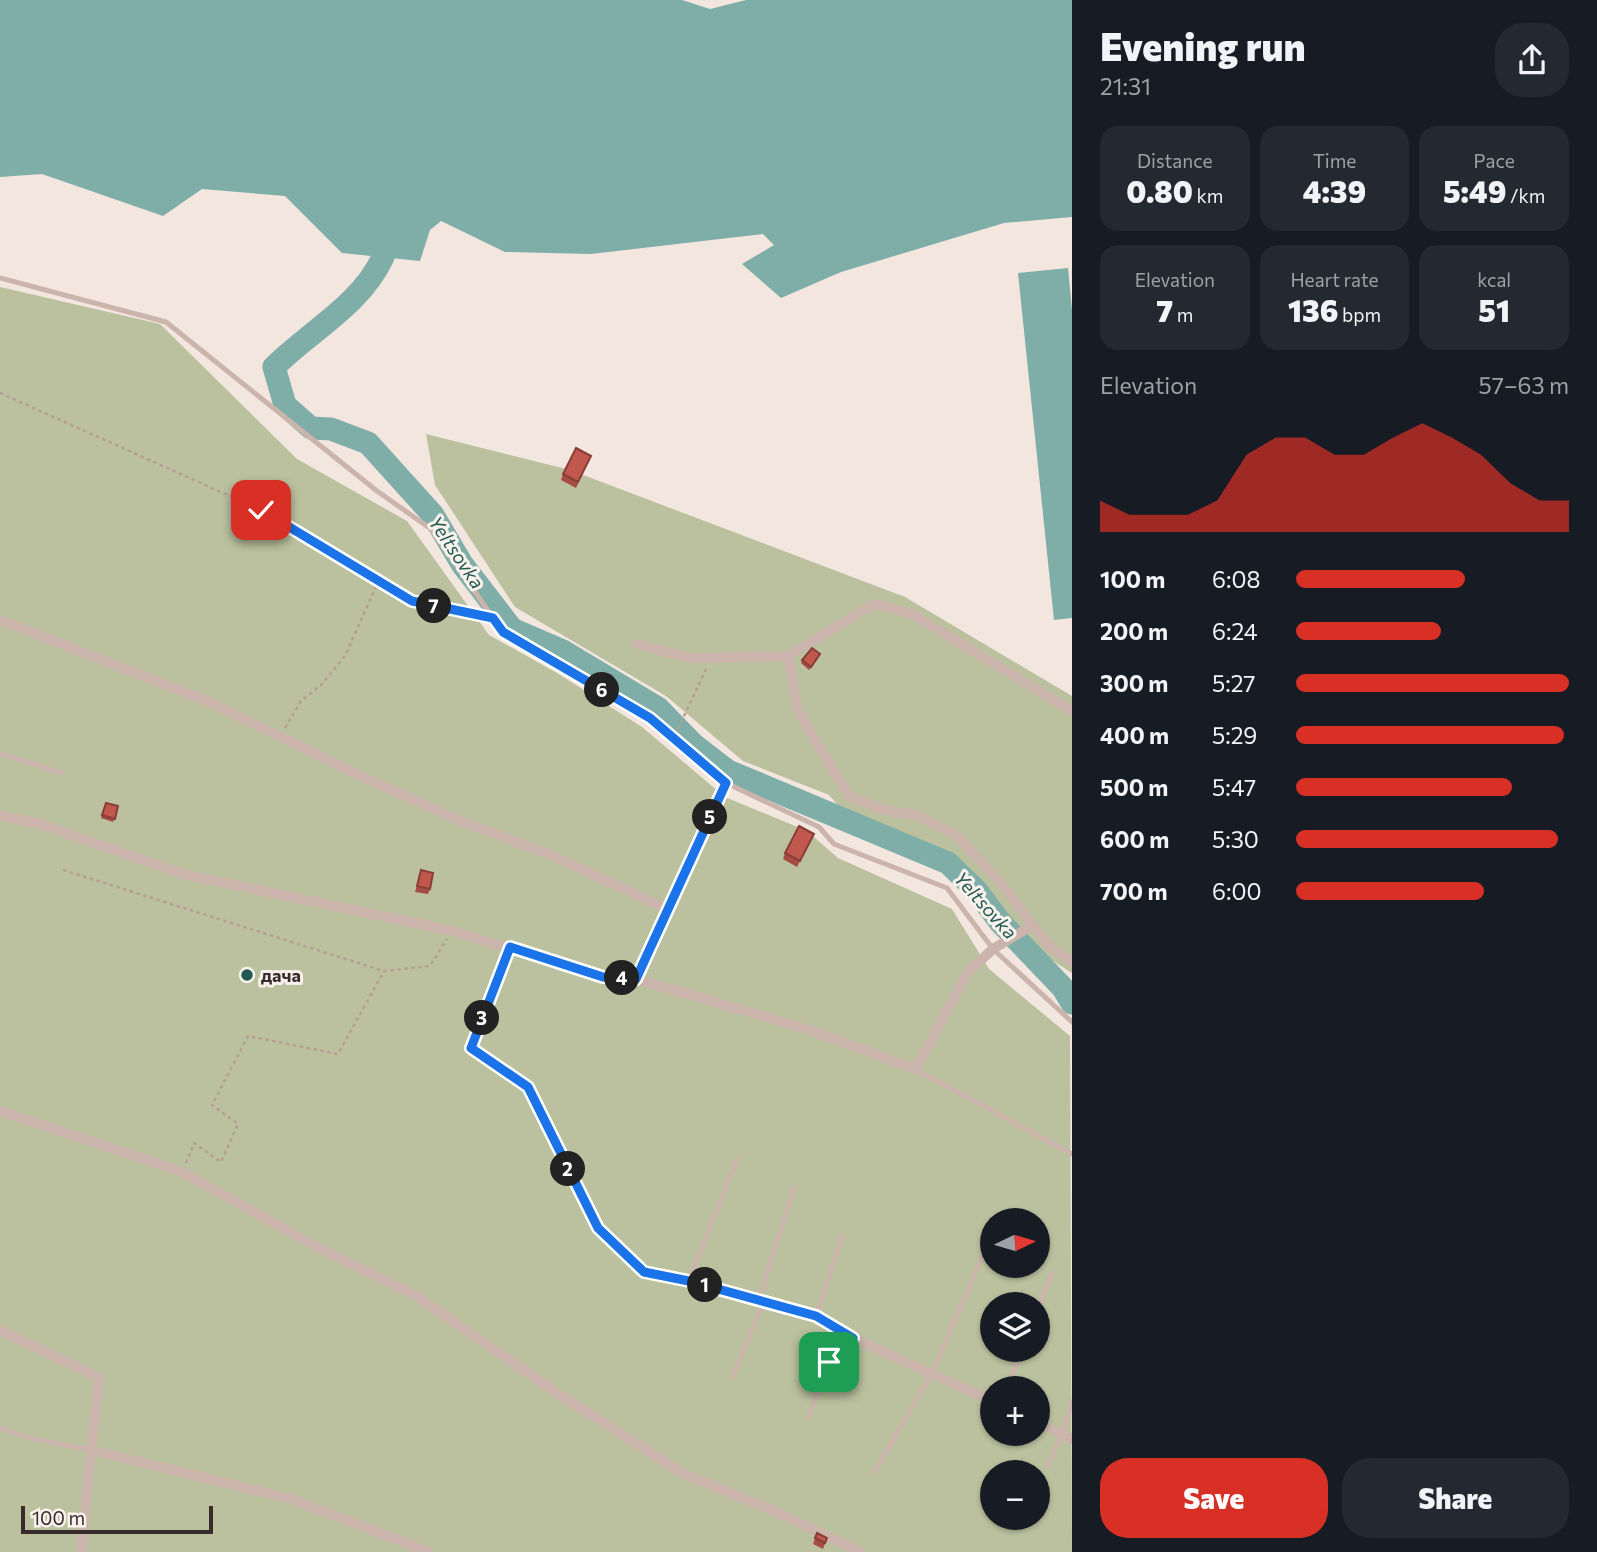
<!DOCTYPE html>
<html lang="en">
<head>
<meta charset="utf-8">
<style>
  body { margin:0; font-family:Commissioner,sans-serif; background:#242831; color:#f1f3f6; height:100vh; display:flex; flex-direction:column; font-size:26px; white-space:nowrap }
  * { box-sizing:border-box; margin:0 }
  p { font-size:23px; color:#9ea1a6 }
  .icon { flex:none; width:38px; height:38px; fill:none; stroke:currentColor; stroke-width:2; stroke-linecap:round; stroke-linejoin:round }
  .map { position:relative; flex:1; overflow:hidden }
  .panel { display:flex; flex-direction:column; background:#171b24; width:525px }
  .panel>* { flex:none }
  .needle { width:46px; rotate:85deg }
  .fabs { position:absolute; left:980px; top:1208px; display:grid; gap:14px }
  .fabs a { display:grid; place-items:center; width:70px; height:70px; border-radius:50%; background:#171b24; box-shadow:0 2px 5px #0004; font-size:35px }
  .scale { position:absolute; left:21px; bottom:18px; width:192px; box-sizing:border-box; padding-left:7px; border:4px solid #382c2a; border-top:0; font-size:19px; line-height:24px; white-space:nowrap; color:#382c2a; -webkit-text-stroke:5px #f9f1eb; paint-order:stroke }
  .pin { position:absolute; display:grid; place-items:center; width:60px; height:60px; color:#fff; margin:-30px; border-radius:14px; box-shadow:0 4px 10px #0006 }
  .km { position:absolute; width:35px; height:35px; margin:-18px; border-radius:50%; background:#222; color:#fff; font-size:19px; line-height:35px; text-align:center }
  .round { display:grid; place-items:center; flex:none; width:74px; height:74px; border-radius:28px; background:#242831 }
  .head { display:flex; align-items:center; justify-content:space-between; height:119px; padding:0 28px }
  h1 { font-size:38px; font-weight:800; line-height:52px }
  .metrics { display:grid; grid-template-columns:repeat(3,1fr); gap:10px; height:119px; padding:7px 28px }
  .metrics div { display:grid; align-content:center; border-radius:18px; background:#242831; text-align:center }
  .metrics b { font-size:30px; font-weight:800 }
  .metrics small { font-size:19px; font-weight:400 }
  .metrics p { font-size:19px }
  .chart { height:196px; padding:14px 28px }
  .chart p { display:flex; justify-content:space-between }
  .chart svg { width:100%; height:126px; margin-top:7px; fill:#d93025; opacity:.7 }
  .primary-button { display:flex; gap:14px; margin-top:auto; padding:14px 28px }
  .primary-button a { flex:1; height:80px; border-radius:28px; background:#d93025; color:#fff; font-size:28px; font-weight:800; line-height:80px; text-align:center }
  .primary-button a+a { background:#242831; color:#f1f3f6 }
  ul { padding:0 28px; list-style:none; font-size:23px }
  li { display:grid; grid-template-columns:112px 84px 1fr; align-items:center; height:52px }
  li i { height:18px; border-radius:9px; background:#d93025 }
  main { display:flex; flex:1; min-height:0 }
  .map>svg:first-child { display:block }
</style>
</head>
<body>
<main>
<div class="map">
<svg width="1072" height="1552" viewBox="0 0 1072 1552">
  <rect width="100%" height="100%" fill="#f2e6df"/>
  <g fill="#bbc19f" fill-rule="evenodd">
    <path d="M0,287l160,37 137,135 110,62 82,114 68,38 85,54 83,70 82,34 31,27 114,51 37,60 81,67 2,516h-1072zM992,1220h46v45h-46zM992,1304h46v45h-46zM992,1388h46v45h-46zM992,1472h46v45h-46z"/>
    <polygon points="426,434 570,470 905,597 1072,696 1072,973 1022,941 992,908 951,854 895,830 849,818 829,795 743,761 666,696 515,607 435,485"/>
  </g>
  <g fill="#7faea9">
    <polygon points="0,0 682,0 710,9 746,0 1072,0 1072,217 1004,223 841,272 781,298 742,264 774,245 763,234 591,254 505,252 441,221 430,230 420,261 342,253 285,196 202,189 163,216 42,174 0,177"/>
    <polygon points="1068,268 1072,310 1072,618 1054,620 1018,273"/>
  </g>
  <g fill="none" stroke-linecap="round" stroke-linejoin="round">
    <path stroke="#7faea9" stroke-width="23" d="M373,230l10,27c-22,48 -73,74 -109,110l11,38 26,23 20,1 37,14 65,72 29,49 50,65 51,22 95,57 35,36 35,27 220,92 28,27 24,32 63,66 9,15"/>
    <g stroke="#b69e95" stroke-width="2.5" stroke-dasharray="3.5 3.5" stroke-linecap="butt">
      <polyline points="0,393 261,510 412,601 480,615"/>
      <polyline points="285,728 301,701 321,685 345,656 378,582"/>
      <polyline points="678,729 706,669"/>
      <polyline points="63,870 384,971 430,966 447,939"/>
      <polyline points="674,898 723,789"/>
      <polyline points="186,1163 194,1143 221,1162 238,1124 212,1105 248,1036 338,1054 384,971"/>
    </g>
    <g stroke="#cab4ab" stroke-width="5">
      <polyline points="0,278 166,322 377,491 431,529 503,632 650,718 726,783 819,827 834,844 947,888 993,949 1072,1022"/>
      <polyline points="0,753 62,773"/>
      <polyline points="915,1069 1072,1154"/>
      <polyline points="689,1281 737,1159"/>
      <polyline points="758,1302 794,1188"/>
      <polyline points="1038,1309 1052,1273"/>
      <polyline points="816,1316 842,1237"/>
      <polyline points="733,1376 763,1302"/>
      <polyline points="1007,1388 1022,1349"/>
      <polyline points="809,1416 829,1361 853,1338"/>
      <polyline points="0,1428 25,1437 91,1450"/>
      <polyline points="1047,1466 1062,1434 1072,1402"/>
      <polyline points="874,1473 932,1373 992,1234"/>
    </g>
    <g stroke="#cab4ab" stroke-width="10">
      <polyline points="0,620 207,701 365,778 463,822 551,855 669,910 636,979"/>
      <polyline points="636,644 691,658 788,656 874,604 912,614 1072,711"/>
      <polyline points="788,656 798,711 849,796 881,809 918,816 956,835 1000,882 1048,945 1072,962"/>
      <polyline points="0,816 41,824 182,874 453,931 603,977 636,979 810,1030 915,1069 969,971 993,949 1031,926"/>
      <polyline points="510,947 471,1048 528,1087 598,1228 644,1272 689,1281 816,1316 853,1338 992,1401"/>
      <polyline points="0,1111 182,1172 326,1252 415,1295 560,1395 684,1474 772,1510 861,1552"/>
      <polyline points="0,1330 99,1378 91,1450 291,1499 429,1552"/>
      <polyline points="1038,1423 1072,1439"/>
      <polyline points="81,1552 91,1450"/>
    </g>
  </g>
  <g fill="#a64c43">
    <polygon points="588,462 576,488 561,480 563,474"/>
    <polygon points="819,657 809,670 801,663 802,660"/>
    <polygon points="106,803 118,806 113,822 101,818"/>
    <polygon points="811,840 797,867 783,859 785,853"/>
    <polygon points="421,870 430,889 428,894 415,892"/>
    <polygon points="817,1533 827,1538 823,1549 813,1544"/>
  </g>
  <g fill="#c1584e" stroke="#873e37" stroke-width="2">
    <polygon points="576,448 591,456 578,482 563,474"/>
    <polygon points="812,648 820,654 811,667 802,660"/>
    <polygon points="106,803 118,806 115,819 102,815"/>
    <polygon points="799,826 814,834 800,861 785,853"/>
    <polygon points="421,870 433,873 430,889 417,886"/>
    <polygon points="817,1533 827,1538 825,1543 815,1538"/>
  </g>
  <g fill="none" stroke-linecap="round" stroke-linejoin="round">
    <defs>
      <polyline id="route" points="261,510 412,601 493,618 503,632 650,718 726,783 636,979 603,977 510,947 471,1048 528,1087 598,1228 644,1272 689,1281 816,1316 853,1338 829,1362"/>
    </defs>
    <use href="#route" stroke="#fff" stroke-width="14"/>
    <use href="#route" stroke="#1a73e8" stroke-width="9"/>
  </g>
  <circle fill="#215853" stroke="#f9f1eb" stroke-width="2.5" cx="247" cy="975" r="7"/>
  <g text-anchor="middle" dominant-baseline="central" stroke-width="6" stroke-linejoin="round" paint-order="stroke">
    <g font-size="18" font-weight="bold" fill="#382c2a" stroke="#f9f1eb" text-anchor="start">
      <text x="261" y="975">дача</text>
    </g>
    <g font-size="19" font-style="italic" fill="#215853" stroke="#f9f1eb">
      <text transform="translate(457 552) rotate(56)">Yeltsovka</text>
      <text transform="translate(986 905) rotate(48)">Yeltsovka</text>
    </g>
  </g>
</svg>
<div class="fabs">
<a><svg class="needle" viewBox="-14 -14 28 28"><path d="M0-13l5 13h-10z" fill="#e53935"/><path d="M0 13l5-13h-10z" fill="#9ea1a6"/></svg></a>
<a><svg class="icon" aria-label="layers" viewBox="0 0 24 24"><path d="M12 4l9 5-9 5-9-5zM3 14l9 5 9-5"/></svg></a>
<a>+</a>
<a>−</a>
</div>
<div class="scale">100 m</div>
<div class="pin" style="left:829px;top:1362px;background:#1e9e55"><svg class="icon" aria-label="arrive" viewBox="0 0 24 24"><path d="M6 21V4h12l-3 4 3 4H6"/></svg></div>
<div class="pin" style="left:261px;top:510px;background:#d93025"><svg class="icon" aria-label="check" viewBox="0 0 24 24"><path d="M5 12l5 5 9-10"/></svg></div>
<b class="km" style="left:705px;top:1285px">1</b>
<b class="km" style="left:568px;top:1169px">2</b>
<b class="km" style="left:482px;top:1018px">3</b>
<b class="km" style="left:622px;top:978px">4</b>
<b class="km" style="left:710px;top:817px">5</b>
<b class="km" style="left:602px;top:690px">6</b>
<b class="km" style="left:434px;top:606px">7</b>
</div>
<section class="panel">
<div class="head"><div><h1>Evening run</h1><p>21:31</p></div><a class="round"><svg class="icon" aria-label="share" viewBox="0 0 24 24"><path d="M12 15V3M7 8l5-5 5 5M5 13v7h14v-7"/></svg></a></div>
<div class="metrics">
<div><p>Distance</p><b>0.80<small> km</small></b></div>
<div><p>Time</p><b>4:39</b></div>
<div><p>Pace</p><b>5:49<small> /km</small></b></div>
</div>
<div class="metrics">
<div><p>Elevation</p><b>7<small> m</small></b></div>
<div><p>Heart rate</p><b>136<small> bpm</small></b></div>
<div><p>kcal</p><b>51</b></div>
</div>
<div class="chart"><p><span>Elevation</span>57–63 m</p>
<svg viewBox="0 0 160 44" preserveAspectRatio="none"><path d="M0 44V33L10 38L20 38L30 38L40 33L50 17L60 11L70 11L80 17L90 17L100 11L110 6L120 11L130 17L140 27L150 33L160 33V44z"/></svg>
</div>
<ul>
<li><b>100 m</b>6:08<i style="width:62%"></i></li>
<li><b>200 m</b>6:24<i style="width:53%"></i></li>
<li><b>300 m</b>5:27<i style="width:100%"></i></li>
<li><b>400 m</b>5:29<i style="width:98%"></i></li>
<li><b>500 m</b>5:47<i style="width:79%"></i></li>
<li><b>600 m</b>5:30<i style="width:96%"></i></li>
<li><b>700 m</b>6:00<i style="width:69%"></i></li>
</ul>
<div class="primary-button"><a>Save</a><a>Share</a></div>
</section>
</main>
</body>
</html>
